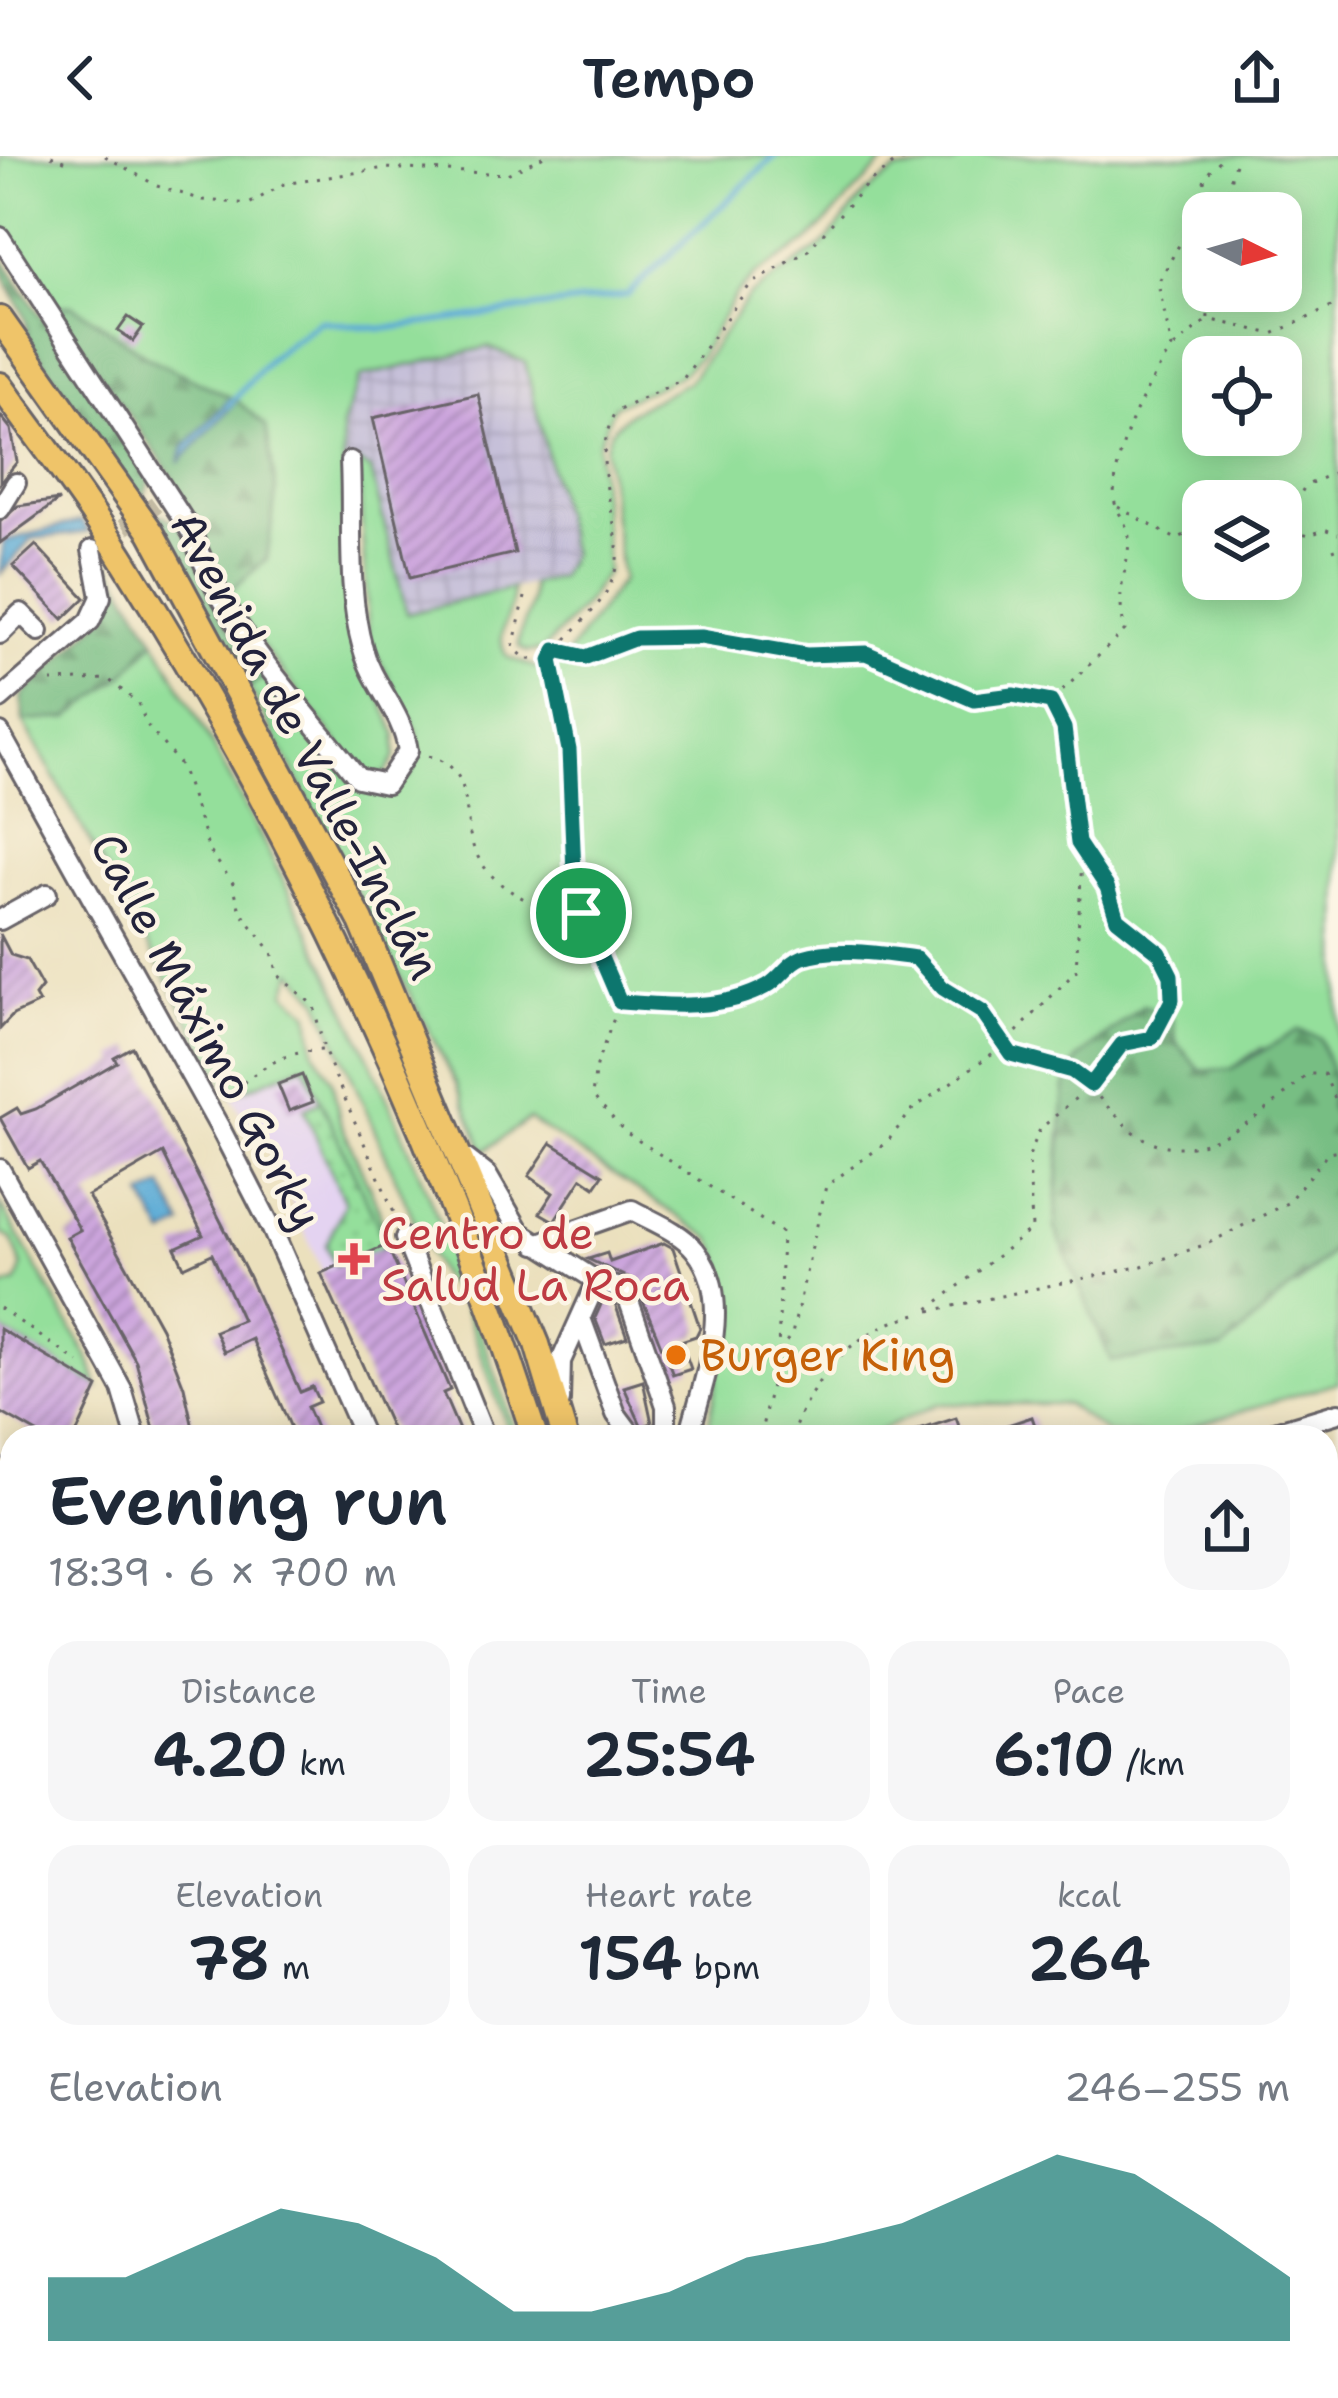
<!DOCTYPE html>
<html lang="en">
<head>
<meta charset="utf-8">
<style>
  body { margin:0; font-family:"Shantell Sans",sans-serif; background:#f6f6f7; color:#1f2937; height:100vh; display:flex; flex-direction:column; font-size:45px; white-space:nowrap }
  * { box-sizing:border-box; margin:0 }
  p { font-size:39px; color:#747a83 }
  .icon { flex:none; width:66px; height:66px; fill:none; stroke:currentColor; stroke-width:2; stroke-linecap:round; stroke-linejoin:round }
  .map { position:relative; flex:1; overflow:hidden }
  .sheet { position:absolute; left:0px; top:1269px; width:1338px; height:975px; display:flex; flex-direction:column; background:#fff; border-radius:36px 36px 0 0; box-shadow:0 6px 30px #0003 }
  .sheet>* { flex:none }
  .needle { width:78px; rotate:95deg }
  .controls { position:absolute; left:1182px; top:36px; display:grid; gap:24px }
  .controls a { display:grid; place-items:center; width:120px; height:120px; border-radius:24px; background:#fff; box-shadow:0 6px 30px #0003; font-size:60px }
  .pin { position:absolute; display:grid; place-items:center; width:102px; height:102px; color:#fff; margin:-51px; border:6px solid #fff; border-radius:50%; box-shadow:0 3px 12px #0007 }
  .round { display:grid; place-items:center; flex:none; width:126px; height:126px; border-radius:36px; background:#f6f6f7 }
  .overview { display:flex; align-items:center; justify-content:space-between; height:204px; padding:0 48px }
  h1 { font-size:66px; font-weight:600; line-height:90px }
  .stats { display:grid; grid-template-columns:repeat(3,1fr); gap:18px; height:204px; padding:12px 48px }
  .stats div { display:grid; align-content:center; border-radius:30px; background:#f6f6f7; text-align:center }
  .stats b { font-size:60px; font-weight:600 }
  .stats small { font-size:33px; font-weight:400 }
  .stats p { font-size:33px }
  .chart { height:336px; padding:24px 48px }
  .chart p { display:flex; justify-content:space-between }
  .chart svg { width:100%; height:216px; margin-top:12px; fill:#0f766e; opacity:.7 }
  header { display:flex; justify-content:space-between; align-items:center; height:156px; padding:0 48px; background:#fff; font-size:54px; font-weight:600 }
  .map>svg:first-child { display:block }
</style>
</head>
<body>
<header><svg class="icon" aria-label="back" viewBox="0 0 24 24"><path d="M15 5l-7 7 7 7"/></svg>Tempo<svg class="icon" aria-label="share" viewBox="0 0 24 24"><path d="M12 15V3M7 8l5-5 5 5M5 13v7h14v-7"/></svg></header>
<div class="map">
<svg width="1338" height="2242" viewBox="0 0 1338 2242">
  <defs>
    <pattern id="industrial-grid" width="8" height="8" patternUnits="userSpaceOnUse" patternTransform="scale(3)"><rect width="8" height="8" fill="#c6c0d9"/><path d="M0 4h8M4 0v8" fill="none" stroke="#aaa5bb"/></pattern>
    <pattern id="forest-firs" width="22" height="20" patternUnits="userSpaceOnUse" patternTransform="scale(3)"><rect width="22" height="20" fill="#77be83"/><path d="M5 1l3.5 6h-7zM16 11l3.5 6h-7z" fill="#619a6c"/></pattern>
    <pattern id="garden-dots" width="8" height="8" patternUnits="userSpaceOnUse" patternTransform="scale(3)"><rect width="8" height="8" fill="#94df9b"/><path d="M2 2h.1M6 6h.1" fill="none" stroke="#7fbf86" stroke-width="1.8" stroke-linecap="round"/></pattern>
    <pattern id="building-hatch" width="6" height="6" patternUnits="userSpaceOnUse" patternTransform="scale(3)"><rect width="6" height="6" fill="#cca5dd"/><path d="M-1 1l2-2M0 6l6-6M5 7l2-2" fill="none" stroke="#a586b4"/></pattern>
  </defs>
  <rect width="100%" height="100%" fill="#fcf5e5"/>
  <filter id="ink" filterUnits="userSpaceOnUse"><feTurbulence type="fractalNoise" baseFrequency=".00833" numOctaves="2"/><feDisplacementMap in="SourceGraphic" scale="24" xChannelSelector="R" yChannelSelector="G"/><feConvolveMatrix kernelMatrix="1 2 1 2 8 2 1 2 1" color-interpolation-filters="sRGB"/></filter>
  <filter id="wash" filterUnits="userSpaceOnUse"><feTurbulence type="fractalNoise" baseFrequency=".004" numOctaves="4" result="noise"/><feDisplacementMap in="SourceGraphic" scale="48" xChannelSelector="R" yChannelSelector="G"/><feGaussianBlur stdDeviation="2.7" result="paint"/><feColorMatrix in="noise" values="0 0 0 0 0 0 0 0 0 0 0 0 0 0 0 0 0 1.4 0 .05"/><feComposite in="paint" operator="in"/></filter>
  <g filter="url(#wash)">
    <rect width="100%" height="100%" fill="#ebe0bd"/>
    <g fill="#e4d3f1">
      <polygon points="304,909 450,1234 443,1238 462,1281 395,1281 258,969 248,971 231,939"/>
      <polygon points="12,2025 12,2232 308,2232 311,2242 0,2242 0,2029"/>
    </g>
    <polygon fill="url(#industrial-grid)" points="488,191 525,205 571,398 559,421 407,458 371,314 344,305 342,270 360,221"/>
    <g fill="#94df9b" stroke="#5b806b" stroke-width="3" fill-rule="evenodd">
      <path d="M0,0h890l-83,86 -51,32 -21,22 -36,61 -20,19 -65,30 -16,39 9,126 -22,33 -42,46 -16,2 -8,-5c-2,-22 17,-33 12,-63l28,-7 12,-23 -46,-192 -37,-15 -128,30 -18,49 8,203 46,104 -1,24 -9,16 -21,4 -109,-139 -28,-45 8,-193 -87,-42 -53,-38 -43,-13 -53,-83z"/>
      <path d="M967,0h371v964l-8,-12 3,-32 -72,-28 -30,21 -30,2 -25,-29 -115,90 -6,96 242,58 41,-40v136l-181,55 -50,-4 -41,-29h-128l-73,33h-158c7,-55 36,-153 4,-199l-182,-119 -45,32 -28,-68 -207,-396 15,-10 90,106 16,8h23l18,-17 7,-41 -49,-92 -11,-179 13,8 36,144 105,-26c3,27 -20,43 -5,69l39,14 18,-12 58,-79 -17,-132 6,-18 18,-17 60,-32 60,-85 74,-51 43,-52 30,-22 54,-6zM1203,57h78v78h-78zM1203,201h78v78h-78zM1203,345h78v78h-78z"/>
      <path d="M111,455l28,47 16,-18c142,256 273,516 361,797h-6l-48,-137 -22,-25 -21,-43 -101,-233 -25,-28 -7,21 24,22 4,36 18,31 8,40 38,86 9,38 -83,-180 -73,30 -208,-374 -1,-25z"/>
      <polygon points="0,1047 90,1205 98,1231 0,1173 0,1132 17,1126 22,1111 12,1083 0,1077"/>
      <polygon points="512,2232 576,2232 588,2239 519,2242 510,2236"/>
      <polygon points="853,2232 910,2232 912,2242 855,2242"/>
    </g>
    <g fill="url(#forest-firs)" stroke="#4c705f" stroke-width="3">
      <path d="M0,99l150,225 -9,23 -114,-166c3,-30 -27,-50 -27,-82z"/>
      <polygon points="73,149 149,202 236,244 266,270 276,335 267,403 228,437 171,319 53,151"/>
      <polygon points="162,359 181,370 221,460 264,521 249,531 152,363"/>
      <polygon points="104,398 155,484 123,520 68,562 23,565 22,540 111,455"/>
      <polygon points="1143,850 1173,863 1176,886 1201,915 1231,913 1298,874 1319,882 1333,921 1330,952 1338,964 1338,1090 1223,1193 1111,1205 1055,1072 1065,931 1078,903"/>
    </g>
    <g fill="url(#garden-dots)" stroke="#5b806b" stroke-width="3">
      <polygon points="321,945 387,1089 336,1111 326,1089 345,1047 304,953"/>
      <polygon points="0,1918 12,1920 12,1970 0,1974"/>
    </g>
    <g fill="#5cabd6" stroke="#3f6688" stroke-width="3">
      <polygon points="229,244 233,249 179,307 184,291"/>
      <polygon points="81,365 89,376 32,383 0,418 4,385"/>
      <polygon points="163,1030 183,1069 165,1080 143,1040"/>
    </g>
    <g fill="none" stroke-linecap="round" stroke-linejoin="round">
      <polyline stroke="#5cabd6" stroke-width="6" points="228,250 271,201 320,165 383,173 627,139 775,0"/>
    </g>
    <g id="blocks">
      <g fill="url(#building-hatch)">
        <polygon points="128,161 143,171 133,185 118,175"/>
        <polygon points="478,238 515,397 410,422 373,262"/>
        <polygon points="0,259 11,273 17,306 0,327"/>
        <polygon points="59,344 0,387 0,366 18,350"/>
        <polygon points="36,389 85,442 63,463 13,410"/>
        <polygon points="0,778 11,799 27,804 42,831 35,840 39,847 13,859 0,873"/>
        <polygon points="132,891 249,1121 300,1236 312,1231 319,1246 307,1251 320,1281 295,1281 252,1183 224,1196 215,1175 242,1164 212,1098 184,1111 175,1092 203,1079 163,997 88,1040 161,1172 184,1231 195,1281 156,1281 136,1205 67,1081 80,1074 40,1005 28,1012 0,962 17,952 21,958 36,953 117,906 114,901"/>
        <polygon points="302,919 313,946 289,955 278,928"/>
        <polygon points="551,987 603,1019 595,1031 582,1022 554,1065 540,1057 553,1037 529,1020"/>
        <polygon points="664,1087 673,1092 700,1172 696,1180 681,1185 691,1213 673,1219 635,1125 588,1103 607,1097 610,1106"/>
        <polygon points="387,1089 450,1234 443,1237 462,1281 395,1281 321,1117"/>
        <polygon points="604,1142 614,1145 627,1181 605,1188 595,1162"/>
        <polygon points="0,1173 98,1231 75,1281 44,1281 0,1256"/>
        <polygon points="643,1225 652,1267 642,1271 624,1231"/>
        <polygon points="1032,1261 1039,1281 980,1281 980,1278"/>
        <polygon points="956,1262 963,1281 908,1281 907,1278"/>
      </g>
    </g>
  </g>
  <g filter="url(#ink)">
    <use href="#blocks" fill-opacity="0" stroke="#686468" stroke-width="3"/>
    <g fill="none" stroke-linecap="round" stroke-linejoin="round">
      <polyline stroke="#c3baa3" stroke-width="18" stroke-dasharray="18 9" stroke-linecap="butt" points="102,387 156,348"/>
      <defs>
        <g id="minor">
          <path d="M0,81l192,296c31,93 106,169 166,245l28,6 22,-33c-6,-40 -35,-65 -45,-102 -17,-59 -10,-128 -13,-188"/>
          <polyline points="0,353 16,327"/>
          <polyline points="0,478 21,457 39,475"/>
          <polyline points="0,543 90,465 101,441 92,394"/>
          <polyline points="0,577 220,972 272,1073 364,1281"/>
          <polyline points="0,764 47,738"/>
          <polyline points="460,998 487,1019 520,1076 597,1125 561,1205 560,1245"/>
          <polyline points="0,1013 122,1233 136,1281"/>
          <polyline points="405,1082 485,1281"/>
          <path d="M536,1088l96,-34c20,11 49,22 63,40 40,49 10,125 -4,179l-6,8"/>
          <polyline points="597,1125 625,1134 666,1250 666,1281"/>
          <polyline points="582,1165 616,1258 633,1281"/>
          <polyline points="1258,1281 1338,1257"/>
          <polyline points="1333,1395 1338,1410"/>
          <polyline points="1326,1464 1338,1463"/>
          <polyline points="1326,1734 1338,1730"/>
          <polyline points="1326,1753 1338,1749"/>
          <polyline points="0,2001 12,1998"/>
          <polyline points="1326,2023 1338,2019"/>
          <polyline points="323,2232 326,2242"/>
          <polyline points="717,2232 719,2242"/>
          <polyline points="1066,2232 1069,2242"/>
          <polyline points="175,2242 177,2232"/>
        </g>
        <g id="major">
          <polyline points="0,163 151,376 361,765 537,1188 565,1281"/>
          <path d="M0,229c40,56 84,112 121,171 173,273 315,573 414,881"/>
          <polyline points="0,1316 12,1318"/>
          <polyline points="0,1337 12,1339"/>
          <polyline points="779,2232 782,2242"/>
          <polyline points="812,2232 814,2242"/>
        </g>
      </defs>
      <use href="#minor" stroke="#686468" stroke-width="24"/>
      <use href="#major" stroke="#686468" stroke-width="30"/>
      <g stroke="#686468" stroke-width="3" stroke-dasharray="3 9" stroke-linecap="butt">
        <polyline points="51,0 67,6 65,0"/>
        <polyline points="105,0 157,30 203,44 249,48 284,28 385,12 507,18 544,0"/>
        <polyline points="1221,57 1237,0"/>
        <polyline points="1207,135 1208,163 1273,178 1338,148"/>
        <polyline points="1174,191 1208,163"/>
        <polyline points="1296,346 1305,330 1333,317 1338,320"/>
        <polyline points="1118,351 1176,383 1203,371"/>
        <polyline points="1281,372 1309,380 1324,373 1338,378"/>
        <polyline points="1333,394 1338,392"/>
        <path d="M525,441l-12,50 13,12 25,1c17,-30 50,-49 62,-82 18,-47 -29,-105 2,-166l68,-33 67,-94 57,-34 59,-66 31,-24 52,-5"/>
        <path d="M556,494l30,7 50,-19 65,-1 105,18 60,-2 108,47 39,-5 38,7 74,-72c-11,-46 3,-53 4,-92 0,-15 -16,-28 -15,-43 3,-55 29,-102 58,-147l-14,-65 36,-65 12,-44 19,-18"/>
        <polyline points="551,504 569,594 575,741 620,846 596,910 592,939 625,976 782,1077 778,1196 760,1281"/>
        <polyline points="51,525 108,523 138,547 147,569 181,610 209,694 233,727 240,755 272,796 278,819 314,850 324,894 398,1066"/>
        <path d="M428,600c53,13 29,64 50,101 19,35 66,56 103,56"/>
        <path d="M1082,692l25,39 10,32 43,34 11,22 1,25 -20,38 -30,6 -31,41c7,14 20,25 31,36 60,63 138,-3 186,-47h16l14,31"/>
        <path d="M620,846c74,6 122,6 180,-44h115l28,30 39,24 29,42 61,17 19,14 -51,44 -11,27 3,73 -108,84"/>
        <path d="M224,941c36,-26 51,-45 100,-47"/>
        <polyline points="0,1152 79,1207"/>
        <polyline points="930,1155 1142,1110 1207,1088 1287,1047 1329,996 1338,994"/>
        <polyline points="23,1185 29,1176"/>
        <polyline points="779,1195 792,1178 826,1030 887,986 913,953 1003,890 1076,815 1082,702 1063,572 1052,548"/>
        <path d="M791,1281c25,-65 61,-107 130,-124"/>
        <polyline points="1326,1353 1338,1348"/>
        <polyline points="1326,1537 1338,1537"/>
        <polyline points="1326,1566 1338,1600"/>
        <polyline points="1326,1598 1338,1594"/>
        <polyline points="1326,1938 1338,1934"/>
        <polyline points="1326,2119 1331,2121 1326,2132"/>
        <polyline points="1326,2162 1338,2168"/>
        <polyline points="349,2232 364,2242"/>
        <polyline points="431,2232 429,2236 438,2242"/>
        <polyline points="506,2232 503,2237 511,2242"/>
        <polyline points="595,2232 612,2242"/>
        <polyline points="626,2232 627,2242"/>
        <polyline points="640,2232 657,2242"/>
        <polyline points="692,2232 697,2235"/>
        <polyline points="1106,2232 1127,2242"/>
        <polyline points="457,2242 463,2232"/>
        <polyline points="1164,2242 1168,2242"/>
        <polyline points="1183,2242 1188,2232"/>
        <polyline points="1273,2242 1278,2232"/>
      </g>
      <use href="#minor" stroke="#fff" stroke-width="18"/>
      <use href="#major" stroke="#efc469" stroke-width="24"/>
    </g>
  </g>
  <g fill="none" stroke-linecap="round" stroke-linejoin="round" filter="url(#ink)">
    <defs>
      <path id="route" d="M701,481l105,18 60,-2 108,47 39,-5 38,7 13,26 14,115 29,44 10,32 43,34 11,22 1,25 -20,38 -30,6 -31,41 -19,-14 -61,-17 -29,-42 -39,-24 -27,-30c-34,-4 -79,-12 -113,-1 -14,5 -23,22 -36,29 -44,25 -100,20 -147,16l-45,-105 -6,-147 -18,-90 5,-10 30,7 50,-19z"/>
    </defs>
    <use href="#route" stroke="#fff" stroke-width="24"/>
    <use href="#route" stroke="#0f766e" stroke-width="15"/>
  </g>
  <path fill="#e0444e" stroke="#fcf5e5" stroke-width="4.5" d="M348 1085h12v12h12v12h-12v12h-12v-12h-12v-12h12z"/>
  <circle fill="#e8710a" stroke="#fcf5e5" stroke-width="4.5" cx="676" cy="1199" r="12"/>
  <g text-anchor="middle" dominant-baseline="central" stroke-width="9" stroke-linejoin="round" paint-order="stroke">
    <g font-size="45" fill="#22223b" stroke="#fcf5e5">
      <text transform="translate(306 589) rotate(62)">Avenida de Valle-Inclán</text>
      <text transform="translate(207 875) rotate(62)">Calle Máximo Gorky</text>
    </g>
    <g font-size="45" fill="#be3a42" stroke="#fcf5e5" text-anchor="start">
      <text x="381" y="1077">Centro de<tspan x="381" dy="52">Salud La Roca</tspan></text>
    </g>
    <g font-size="45" fill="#c56008" stroke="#fcf5e5" text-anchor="start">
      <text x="700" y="1199">Burger King</text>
    </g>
  </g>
</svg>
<div class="controls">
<a><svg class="needle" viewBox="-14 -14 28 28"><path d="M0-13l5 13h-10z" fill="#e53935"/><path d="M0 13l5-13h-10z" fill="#747a83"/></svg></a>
<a><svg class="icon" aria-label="locate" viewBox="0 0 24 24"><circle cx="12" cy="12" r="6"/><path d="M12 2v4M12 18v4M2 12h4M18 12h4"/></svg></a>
<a><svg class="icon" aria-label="layers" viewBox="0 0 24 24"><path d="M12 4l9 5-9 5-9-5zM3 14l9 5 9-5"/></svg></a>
</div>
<div class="pin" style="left:581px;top:757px;background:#1e9e55"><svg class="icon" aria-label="arrive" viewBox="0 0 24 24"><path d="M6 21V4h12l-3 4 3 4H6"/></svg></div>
<section class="sheet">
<div class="overview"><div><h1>Evening run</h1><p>18:39 · 6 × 700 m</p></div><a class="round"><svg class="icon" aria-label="share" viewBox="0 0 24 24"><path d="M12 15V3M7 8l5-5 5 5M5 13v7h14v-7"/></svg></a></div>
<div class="stats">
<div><p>Distance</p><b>4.20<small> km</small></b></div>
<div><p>Time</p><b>25:54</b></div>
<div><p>Pace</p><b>6:10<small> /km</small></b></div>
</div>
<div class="stats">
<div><p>Elevation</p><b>78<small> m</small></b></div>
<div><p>Heart rate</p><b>154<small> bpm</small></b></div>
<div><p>kcal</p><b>264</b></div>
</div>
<div class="chart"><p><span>Elevation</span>246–255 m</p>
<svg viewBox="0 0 160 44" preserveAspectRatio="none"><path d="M0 44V31L10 31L20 24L30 17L40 20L50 27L60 38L70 38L80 34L90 27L100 24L110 20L120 13L130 6L140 10L150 20L160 31V44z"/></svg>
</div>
</section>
</div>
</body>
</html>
